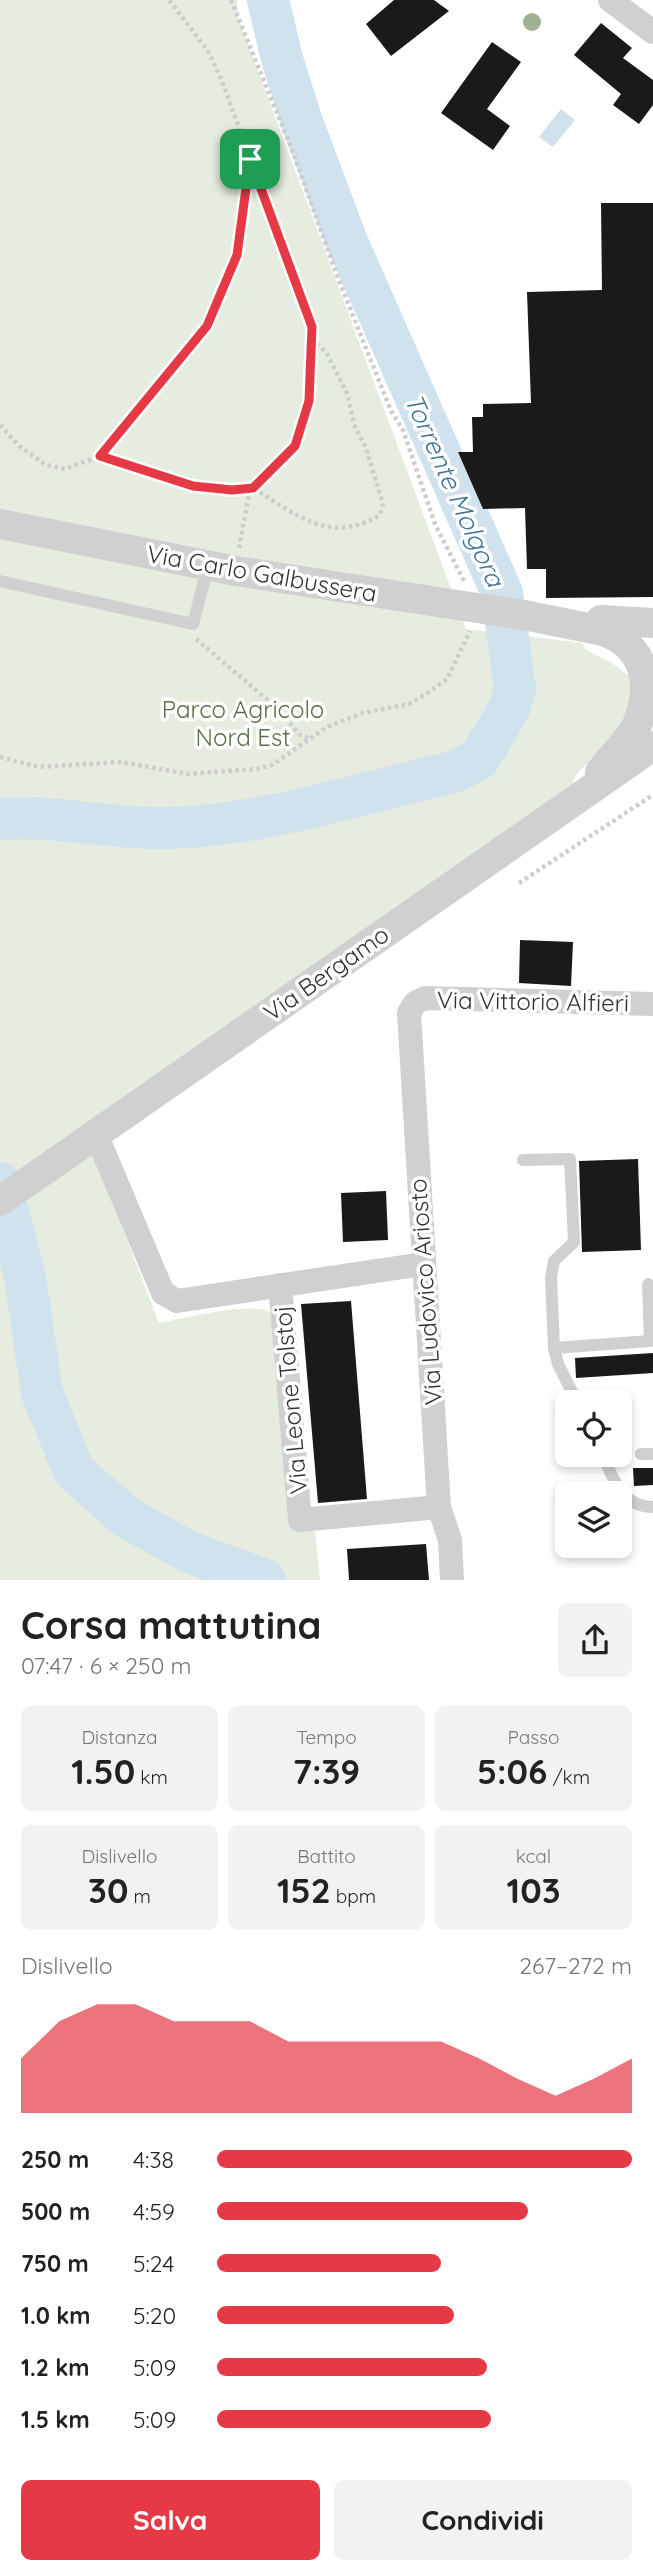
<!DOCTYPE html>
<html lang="it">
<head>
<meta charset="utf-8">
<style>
  body { margin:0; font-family:Quicksand,sans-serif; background:#f2f2f2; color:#222; height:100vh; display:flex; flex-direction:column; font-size:26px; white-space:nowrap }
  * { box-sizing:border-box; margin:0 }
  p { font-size:23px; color:#767676 }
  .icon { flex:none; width:38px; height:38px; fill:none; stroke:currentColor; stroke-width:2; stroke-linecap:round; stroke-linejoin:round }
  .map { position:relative; height:1580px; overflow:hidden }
  .panel { display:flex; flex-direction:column; background:#fff; flex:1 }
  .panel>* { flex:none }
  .fabs { position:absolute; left:555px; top:1390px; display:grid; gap:14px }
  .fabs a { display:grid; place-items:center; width:77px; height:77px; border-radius:10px; background:#fff; box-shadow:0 4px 10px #0003; font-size:35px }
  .pin { position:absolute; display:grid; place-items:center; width:60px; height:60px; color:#fff; margin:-30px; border-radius:14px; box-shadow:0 4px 10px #0006 }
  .round { display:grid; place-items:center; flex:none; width:74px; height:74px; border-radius:10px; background:#f2f2f2 }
  .summary { display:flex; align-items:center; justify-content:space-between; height:119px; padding:0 21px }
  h1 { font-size:38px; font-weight:700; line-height:52px }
  .metrics { display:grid; grid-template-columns:repeat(3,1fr); gap:10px; height:119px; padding:7px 21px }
  .metrics div { display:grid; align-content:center; border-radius:10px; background:#f2f2f2; text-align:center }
  .metrics b { font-size:35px; font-weight:700 }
  .metrics small { font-size:19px; font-weight:400 }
  .metrics p { font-size:19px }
  .chart { height:196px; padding:14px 21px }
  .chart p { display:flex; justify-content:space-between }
  .chart svg { width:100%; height:126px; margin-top:7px; fill:#e63946; opacity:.7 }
  .cta { display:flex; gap:14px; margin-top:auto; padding:14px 21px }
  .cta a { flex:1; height:80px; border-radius:10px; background:#e63946; color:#fff; font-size:28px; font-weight:700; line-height:80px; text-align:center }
  .cta a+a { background:#f2f2f2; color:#222 }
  ul { padding:0 21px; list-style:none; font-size:23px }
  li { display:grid; grid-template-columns:112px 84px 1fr; align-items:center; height:52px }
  li i { height:18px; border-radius:9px; background:#e63946 }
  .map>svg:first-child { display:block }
</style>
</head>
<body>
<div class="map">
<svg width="653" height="1580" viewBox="0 0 653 1580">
  <rect width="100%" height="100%" fill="#fff"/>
  <path fill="#e6ecdf" d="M0,0h237l1,17 228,612 116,14 4,7 26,13 20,15 3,10 -14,46 -42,37 -6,9v7l-489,341 75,195c23,-4 96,-23 112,-10l18,206 25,3 6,58h-320z"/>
  <polygon fill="#cfe2ee" points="561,109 575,120 553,147 539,137"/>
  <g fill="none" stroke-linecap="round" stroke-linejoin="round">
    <g stroke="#cfe2ee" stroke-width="42">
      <path d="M0,819c56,-4 110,10 165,9 93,-1 198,-35 289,-56l25,-13 30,-50 6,-20 -13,-96 -155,-351 -45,-120 -20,-63 -14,-59"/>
      <polyline points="0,1183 25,1277 42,1393 74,1471 126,1517 189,1552 265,1580"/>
    </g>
  </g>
  <g fill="#1a1a1a">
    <polygon points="394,0 434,0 449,11 391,56 366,24"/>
    <polygon points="601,23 632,48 623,58 653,80 653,105 639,124 613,105 621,94 574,55"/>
    <polygon points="492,42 521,62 487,109 510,126 493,150 441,113"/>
    <polygon points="601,203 653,203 653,597 546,598 546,569 527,569 525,508 483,509 458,452 473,452 472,417 483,417 483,404 531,403 527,292 602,290"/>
    <polygon points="520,940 573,942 571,986 519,983"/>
    <polygon points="638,1159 641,1250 582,1252 579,1161"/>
    <polygon points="386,1191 388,1240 343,1242 341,1193"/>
    <polygon points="351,1301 367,1499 318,1503 301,1304"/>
    <polygon points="653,1353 653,1373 576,1378 575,1358"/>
    <polygon points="633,1468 653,1468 653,1485 634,1486"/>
    <polygon points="426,1544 429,1580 349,1580 347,1549"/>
  </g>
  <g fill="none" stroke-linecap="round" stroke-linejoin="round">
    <g stroke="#cdcdcd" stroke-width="4.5" stroke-dasharray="3.5 3.5" stroke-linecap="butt">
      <polyline points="231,0 291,147 338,278 391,411 403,430 435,524 464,581"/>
      <polyline points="0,425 19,446 46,465 65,469 100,456 193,486 213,489 253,488 295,446 303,426 309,401 312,327 220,76 208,51 169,0"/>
      <polyline points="100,456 207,326 237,255 250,159"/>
      <path d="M239,548l10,-54 4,-6c44,27 76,57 127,27l3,-11 -17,-56 -11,-21 -8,-34 -20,-39 -15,-16"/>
      <polyline points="196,639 276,707 300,735 310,739"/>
      <polyline points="0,757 38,767 120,762 188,774 257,769 272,765 327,727 363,713 409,704 429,692 447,679 470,631"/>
      <polyline points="519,883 653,795"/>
    </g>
    <g stroke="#d0d0d0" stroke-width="12">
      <polyline points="0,581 193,624 208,566"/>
      <polyline points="523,1160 570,1159 574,1242 554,1261 551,1278 554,1348 558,1364 577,1402"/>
      <polyline points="554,1348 650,1341 648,1284"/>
      <path d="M602,1454c12,25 19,53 51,53"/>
      <polyline points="641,1454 653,1454"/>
    </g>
    <g stroke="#d0d0d0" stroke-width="24">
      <polyline points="610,0 653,32"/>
      <polyline points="96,1134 163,1293 177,1301 423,1264"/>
      <polyline points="280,1285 300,1520 439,1507"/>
      <polyline points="452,1580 450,1540 439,1507 409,1013 415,1003 425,998 653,1004"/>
    </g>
    <g stroke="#d0d0d0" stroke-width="30">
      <polyline points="0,524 236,571 444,603"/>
      <polyline points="524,615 623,635"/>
      <polyline points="601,620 653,623"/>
      <path d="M600,772c12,-15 27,-30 37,-47 16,-40 9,-77 -31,-93"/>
      <polyline points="0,1201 653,746"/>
    </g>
    <polyline stroke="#d0d0d0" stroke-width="30" points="444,603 524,615"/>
  </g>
  <circle fill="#a2b095" cx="532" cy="22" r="9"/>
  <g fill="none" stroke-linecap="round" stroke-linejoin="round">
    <defs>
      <polygon id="route" points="250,159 312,327 309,401 295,446 253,488 232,490 193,486 100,456 207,326 237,255"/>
    </defs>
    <use href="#route" stroke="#fff" stroke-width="14"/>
    <use href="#route" stroke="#e63946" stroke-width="9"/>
  </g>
  <g text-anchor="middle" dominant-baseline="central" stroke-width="7" stroke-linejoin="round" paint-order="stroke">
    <g font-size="24" fill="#333" stroke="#fff">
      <text transform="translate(262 573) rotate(10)">Via Carlo Galbussera</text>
      <text transform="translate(326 973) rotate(-35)">Via Bergamo</text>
      <text transform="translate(533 1001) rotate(1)">Via Vittorio Alfieri</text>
      <text transform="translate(425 1292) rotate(-94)">Via Ludovico Ariosto</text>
      <text transform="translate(290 1400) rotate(-95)">Via Leone Tolstoj</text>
    </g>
    <g font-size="24" fill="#56703f" stroke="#fff">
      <text x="243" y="709">Parco Agricolo<tspan x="243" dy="28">Nord Est</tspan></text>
    </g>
    <g font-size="26" font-style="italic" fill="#3f7597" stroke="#fff">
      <text transform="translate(455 490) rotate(66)">Torrente Molgora</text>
    </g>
  </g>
</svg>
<div class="fabs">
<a><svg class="icon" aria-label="locate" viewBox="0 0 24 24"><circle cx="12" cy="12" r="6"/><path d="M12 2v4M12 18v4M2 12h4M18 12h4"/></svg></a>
<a><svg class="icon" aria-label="layers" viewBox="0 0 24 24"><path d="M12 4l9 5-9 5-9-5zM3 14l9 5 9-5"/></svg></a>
</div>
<div class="pin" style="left:250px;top:159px;background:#1e9e55"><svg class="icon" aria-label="arrive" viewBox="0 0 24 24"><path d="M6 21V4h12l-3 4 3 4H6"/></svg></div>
</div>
<section class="panel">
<div class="summary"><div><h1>Corsa mattutina</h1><p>07:47 · 6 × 250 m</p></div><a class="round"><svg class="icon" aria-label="share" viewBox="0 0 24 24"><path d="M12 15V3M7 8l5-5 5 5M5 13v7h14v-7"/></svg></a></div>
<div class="metrics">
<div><p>Distanza</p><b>1.50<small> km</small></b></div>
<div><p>Tempo</p><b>7:39</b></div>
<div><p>Passo</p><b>5:06<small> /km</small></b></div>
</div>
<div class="metrics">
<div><p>Dislivello</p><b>30<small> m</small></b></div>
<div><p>Battito</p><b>152<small> bpm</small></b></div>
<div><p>kcal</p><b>103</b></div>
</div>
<div class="chart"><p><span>Dislivello</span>267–272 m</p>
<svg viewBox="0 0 160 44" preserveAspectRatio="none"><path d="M0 44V25L10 12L20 6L30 6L40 12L50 12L60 12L70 19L80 19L90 19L100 19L110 19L120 25L130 32L140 38L150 32L160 25V44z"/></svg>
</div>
<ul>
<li><b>250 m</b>4:38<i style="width:100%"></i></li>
<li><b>500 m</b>4:59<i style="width:75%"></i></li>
<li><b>750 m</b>5:24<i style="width:54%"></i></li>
<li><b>1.0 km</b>5:20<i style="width:57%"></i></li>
<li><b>1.2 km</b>5:09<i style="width:65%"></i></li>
<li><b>1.5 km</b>5:09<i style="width:66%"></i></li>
</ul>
<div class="cta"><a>Salva</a><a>Condividi</a></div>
</section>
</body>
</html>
